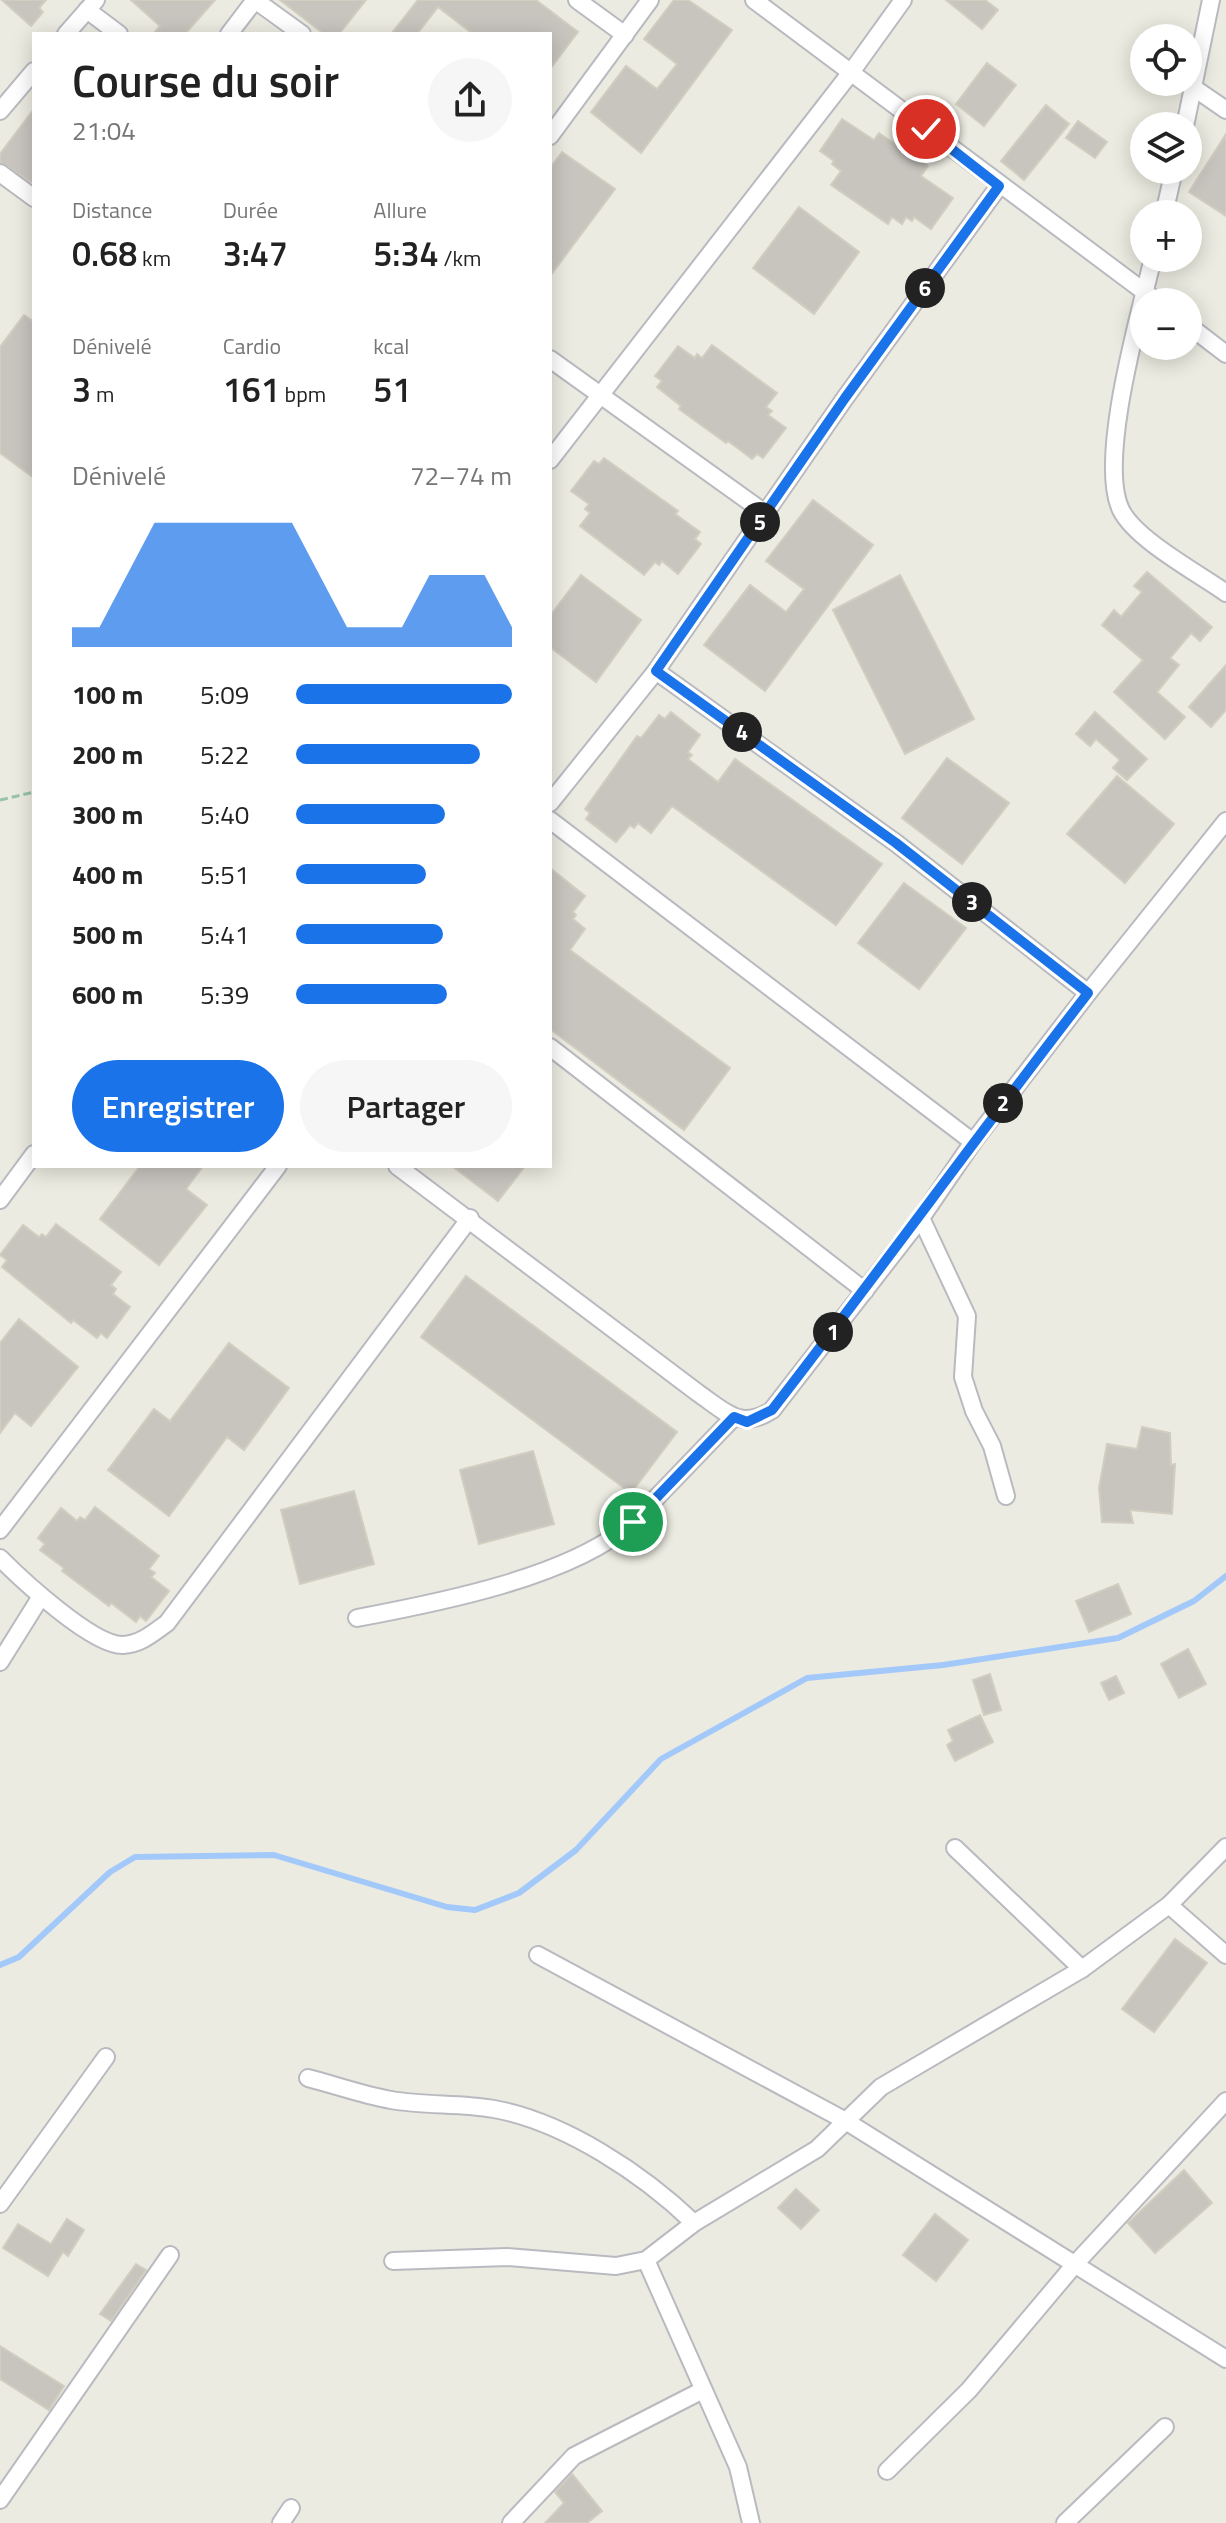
<!DOCTYPE html>
<html lang="fr">
<head>
<meta charset="utf-8">
<style>
  body { margin:0; font-family:"Titillium Web",sans-serif; background:#f6f6f6; color:#222; height:100vh; display:flex; flex-direction:column; font-size:30px; white-space:nowrap }
  * { box-sizing:border-box; margin:0 }
  p { font-size:26px; color:#767676 }
  .icon { flex:none; width:44px; height:44px; fill:none; stroke:currentColor; stroke-width:2; stroke-linecap:round; stroke-linejoin:round }
  .map { position:relative; flex:1; overflow:hidden }
  .drawer { position:absolute; left:32px; top:32px; width:520px; height:1136px; display:flex; flex-direction:column; background:#fff; border-radius:0px; box-shadow:0 4px 20px #0003 }
  .drawer>* { flex:none }
  .controls { position:absolute; left:1130px; top:24px; display:grid; gap:16px }
  .controls a { display:grid; place-items:center; width:72px; height:72px; border-radius:50%; background:#fff; box-shadow:0 4px 20px #0003; font-size:40px }
  .pin { position:absolute; display:grid; place-items:center; width:68px; height:68px; color:#fff; margin:-34px; border:4px solid #fff; border-radius:50%; box-shadow:0 2px 8px #0007 }
  .km { position:absolute; width:40px; height:40px; margin:-20px; border-radius:50%; background:#222; color:#fff; font-size:22px; line-height:40px; text-align:center }
  .round { display:grid; place-items:center; flex:none; width:84px; height:84px; border-radius:42px; background:#f6f6f6 }
  .head { display:flex; align-items:center; justify-content:space-between; height:136px; padding:0 40px }
  h1 { font-size:44px; font-weight:600; line-height:60px }
  .stats { display:grid; grid-template-columns:repeat(3,1fr); gap:12px; height:136px; padding:8px 40px }
  .stats div { display:grid; align-content:center }
  .stats b { font-size:34px; font-weight:600 }
  .stats small { font-size:22px; font-weight:400 }
  .stats p { font-size:22px }
  .chart { height:224px; padding:16px 40px }
  .chart p { display:flex; justify-content:space-between }
  .chart svg { width:100%; height:144px; margin-top:8px; fill:#1a73e8; opacity:.7 }
  .primary-button { display:flex; gap:16px; margin-top:auto; padding:16px 40px }
  .primary-button a { flex:1; height:92px; border-radius:48px; background:#1a73e8; color:#fff; font-size:32px; font-weight:600; line-height:92px; text-align:center }
  .primary-button a+a { background:#f6f6f6; color:#222 }
  ul { padding:0 40px; list-style:none; font-size:26px }
  li { display:grid; grid-template-columns:128px 96px 1fr; align-items:center; height:60px }
  li i { height:20px; border-radius:10px; background:#1a73e8 }
  .map>svg:first-child { display:block }
</style>
</head>
<body>
<div class="map">
<svg width="1226" height="2523" viewBox="0 0 1226 2523">
  <rect width="100%" height="100%" fill="#ecebe1"/>
  <g fill="none" stroke-linecap="round" stroke-linejoin="round">
    <polyline stroke="#a3c9fb" stroke-width="6" points="0,1965 19,1957 110,1872 135,1857 274,1855 447,1907 475,1910 519,1893 576,1850 661,1759 807,1678 943,1665 1118,1638 1194,1601 1226,1576"/>
  </g>
  <g fill="#c8c5bf" stroke="#d1cec0" stroke-width="2">
    <polygon points="2,0 46,0 39,8 43,12 31,26"/>
    <polygon points="131,0 215,0 185,34 153,34 160,26"/>
    <polygon points="280,0 366,0 339,34 324,34"/>
    <polygon points="418,0 536,0 578,32 550,69 550,34 473,34 438,7 417,34 391,34"/>
    <polygon points="674,0 688,0 732,30 641,153 591,112 626,66 657,89 677,64 644,39"/>
    <polygon points="946,0 985,0 998,10 982,29"/>
    <polygon points="987,63 1016,85 984,126 956,104"/>
    <polygon points="1046,105 1069,124 1024,180 1001,161"/>
    <polygon points="34,109 34,184 0,162 0,154"/>
    <polygon points="842,119 874,140 879,133 928,166 921,176 953,198 931,229 914,217 912,221 906,217 902,224 892,217 888,224 831,185 841,171 832,164 834,161 820,151"/>
    <polygon points="1078,121 1107,142 1095,158 1066,138"/>
    <polygon points="1226,134 1226,216 1189,192"/>
    <polygon points="562,152 615,189 550,276 550,168"/>
    <polygon points="799,207 859,252 814,314 753,268"/>
    <polygon points="24,315 34,322 34,478 0,453 0,347"/>
    <polygon points="712,345 777,393 766,407 772,411 768,415 786,428 763,458 757,454 752,459 728,441 726,443 679,409 681,406 657,387 662,381 655,376 678,346 695,358 697,354 702,358"/>
    <polygon points="604,458 678,511 675,514 700,532 695,539 701,544 678,574 662,561 659,565 655,562 644,575 580,526 590,513 585,509 589,504 571,491 594,461 599,464"/>
    <polygon points="813,500 873,545 765,691 704,645 750,585 786,612 804,589 766,561"/>
    <polygon points="1147,572 1212,627 1200,641 1191,633 1170,658 1179,665 1157,692 1185,717 1165,739 1114,692 1143,660 1102,625 1114,610 1121,617 1142,592 1134,586"/>
    <polygon points="581,575 641,620 596,682 550,647 550,616"/>
    <polygon points="900,575 974,719 905,754 833,610"/>
    <polygon points="1226,665 1226,710 1211,727 1189,707"/>
    <polygon points="671,712 700,735 688,752 692,755 688,759 718,782 735,759 882,864 836,925 672,806 651,833 638,823 634,828 630,825 616,842 586,819 590,813 585,809 637,736 641,738 659,715 665,719"/>
    <polygon points="1095,712 1147,759 1127,780 1113,768 1120,760 1096,739 1090,746 1076,734"/>
    <polygon points="947,758 1009,803 962,864 902,818"/>
    <polygon points="1117,776 1174,824 1125,883 1067,834"/>
    <polygon points="550,868 585,896 573,912 576,915 573,919 585,929 570,950 730,1068 684,1130 550,1029"/>
    <polygon points="904,883 966,928 919,989 858,943"/>
    <polygon points="140,1166 203,1166 186,1189 207,1205 159,1265 100,1219"/>
    <polygon points="452,1166 525,1166 498,1201"/>
    <polygon points="56,1224 121,1272 111,1285 116,1289 113,1294 130,1307 107,1338 101,1333 97,1338 73,1320 71,1323 2,1267 7,1260 0,1255 23,1225 39,1237 42,1234 46,1237"/>
    <polygon points="466,1276 677,1432 631,1493 421,1337"/>
    <polygon points="19,1319 78,1367 31,1426 15,1413 0,1433 0,1343"/>
    <polygon points="229,1343 289,1388 244,1450 227,1437 169,1516 108,1470 154,1409 170,1421"/>
    <polygon points="1142,1427 1170,1433 1171,1465 1175,1464 1172,1514 1130,1510 1133,1523 1102,1522 1099,1488 1107,1444 1137,1449"/>
    <polygon points="533,1451 554,1524 479,1544 460,1470"/>
    <polygon points="354,1491 374,1564 300,1584 281,1510"/>
    <polygon points="95,1507 159,1556 149,1569 155,1573 151,1577 169,1591 146,1621 140,1616 136,1622 111,1603 109,1606 62,1571 64,1568 40,1550 45,1544 38,1538 61,1508 77,1521 80,1517 85,1520"/>
    <polygon points="1118,1584 1131,1614 1089,1632 1076,1601"/>
    <polygon points="1188,1649 1206,1684 1179,1698 1161,1664"/>
    <polygon points="990,1674 1001,1710 984,1715 973,1680"/>
    <polygon points="1116,1676 1124,1693 1109,1700 1101,1683"/>
    <polygon points="980,1715 993,1742 955,1761 947,1745 953,1741 948,1730"/>
    <polygon points="1175,1939 1207,1963 1154,2032 1122,2009"/>
    <polygon points="1184,2170 1212,2203 1155,2253 1128,2223"/>
    <polygon points="796,2189 819,2210 801,2229 778,2208"/>
    <polygon points="935,2214 968,2240 936,2281 903,2255"/>
    <polygon points="67,2219 84,2230 68,2256 63,2252 48,2276 3,2248 18,2224 51,2244"/>
    <polygon points="136,2264 146,2270 111,2321 100,2314"/>
    <polygon points="0,2346 64,2386 49,2410 0,2379"/>
    <polygon points="572,2474 602,2511 587,2523 545,2523 564,2503 555,2492"/>
  </g>
  <g fill="none" stroke-linecap="round" stroke-linejoin="round">
    <defs>
      <g id="minor">
        <polyline points="255,0 302,34"/>
        <polyline points="577,0 625,35"/>
        <polyline points="754,0 1158,302"/>
        <polyline points="87,10 119,34"/>
        <polyline points="66,34 96,0"/>
        <polyline points="229,34 255,0"/>
        <polyline points="1194,88 1226,110"/>
        <polyline points="0,111 34,71"/>
        <polyline points="1185,126 1211,0"/>
        <polyline points="550,136 650,0"/>
        <polyline points="0,173 34,198"/>
        <polyline points="1164,214 1174,170"/>
        <path d="M1153,258c-13,55 -56,203 -32,252 15,30 77,63 105,83"/>
        <polyline points="1188,325 1226,354"/>
        <polyline points="550,359 765,513"/>
        <polyline points="550,460 852,71 903,0"/>
        <polyline points="656,671 896,843 1088,993"/>
        <polyline points="550,803 656,671 845,398 999,186"/>
        <polyline points="550,820 973,1142"/>
        <polyline points="550,1047 865,1291"/>
        <path d="M397,1166l301,227c26,18 43,38 74,17l149,-192 52,-76 115,-149 138,-172"/>
        <polyline points="0,1200 34,1154"/>
        <polyline points="921,1218 967,1316 963,1377 974,1411 992,1446 1006,1496"/>
        <polyline points="0,1530 278,1166"/>
        <path d="M0,1558c22,22 93,88 123,87 18,-1 30,-12 44,-22l303,-405"/>
        <path d="M357,1618c80,-15 215,-41 276,-96l101,-105"/>
        <polyline points="0,1662 40,1598"/>
        <polyline points="955,1848 1082,1969"/>
        <polyline points="1169,1905 1226,1955"/>
        <polyline points="538,1955 844,2120 1226,2359"/>
        <path d="M308,2078c27,7 55,17 83,22 34,6 69,3 103,9 71,13 149,65 200,114"/>
        <polyline points="0,2204 106,2057"/>
        <polyline points="646,2260 738,2467 751,2523"/>
        <polyline points="393,2261 507,2257 616,2266 646,2260 694,2223 817,2149 881,2087 1082,1969 1169,1905 1226,1847"/>
        <polyline points="887,2471 969,2390 1076,2263 1226,2101"/>
        <polyline points="0,2500 170,2255"/>
        <polyline points="281,2523 291,2508"/>
        <polyline points="511,2523 574,2456 703,2390"/>
        <polyline points="1065,2523 1165,2427"/>
      </g>
    </defs>
    <use href="#minor" stroke="#b9bac0" stroke-width="20"/>
    <polyline stroke="#98c4aa" stroke-width="3" stroke-dasharray="8 4" stroke-linecap="butt" points="0,800 34,792"/>
    <use href="#minor" stroke="#fff" stroke-width="16"/>
  </g>
  <g fill="none" stroke-linecap="round" stroke-linejoin="round">
    <defs>
      <path id="route" d="M633,1522l101,-105 13,5 25,-12c107,-138 209,-279 316,-417l-192,-150 -240,-172 189,-273 154,-212 -73,-57"/>
    </defs>
    <use href="#route" stroke="#fff" stroke-width="16"/>
    <use href="#route" stroke="#1a73e8" stroke-width="10"/>
  </g>
</svg>
<div class="controls">
<a><svg class="icon" aria-label="locate" viewBox="0 0 24 24"><circle cx="12" cy="12" r="6"/><path d="M12 2v4M12 18v4M2 12h4M18 12h4"/></svg></a>
<a><svg class="icon" aria-label="layers" viewBox="0 0 24 24"><path d="M12 4l9 5-9 5-9-5zM3 14l9 5 9-5"/></svg></a>
<a>+</a>
<a>−</a>
</div>
<div class="pin" style="left:633px;top:1522px;background:#1e9e55"><svg class="icon" aria-label="arrive" viewBox="0 0 24 24"><path d="M6 21V4h12l-3 4 3 4H6"/></svg></div>
<div class="pin" style="left:926px;top:129px;background:#d93025"><svg class="icon" aria-label="check" viewBox="0 0 24 24"><path d="M5 12l5 5 9-10"/></svg></div>
<b class="km" style="left:833px;top:1332px">1</b>
<b class="km" style="left:1003px;top:1103px">2</b>
<b class="km" style="left:972px;top:902px">3</b>
<b class="km" style="left:742px;top:732px">4</b>
<b class="km" style="left:760px;top:522px">5</b>
<b class="km" style="left:925px;top:288px">6</b>
<section class="drawer">
<div class="head"><div><h1>Course du soir</h1><p>21:04</p></div><a class="round"><svg class="icon" aria-label="share" viewBox="0 0 24 24"><path d="M12 15V3M7 8l5-5 5 5M5 13v7h14v-7"/></svg></a></div>
<div class="stats">
<div><p>Distance</p><b>0.68<small> km</small></b></div>
<div><p>Durée</p><b>3:47</b></div>
<div><p>Allure</p><b>5:34<small> /km</small></b></div>
</div>
<div class="stats">
<div><p>Dénivelé</p><b>3<small> m</small></b></div>
<div><p>Cardio</p><b>161<small> bpm</small></b></div>
<div><p>kcal</p><b>51</b></div>
</div>
<div class="chart"><p><span>Dénivelé</span>72–74 m</p>
<svg viewBox="0 0 160 44" preserveAspectRatio="none"><path d="M0 44V38L10 38L20 22L30 6L40 6L50 6L60 6L70 6L80 6L90 22L100 38L110 38L120 38L130 22L140 22L150 22L160 38V44z"/></svg>
</div>
<ul>
<li><b>100 m</b>5:09<i style="width:100%"></i></li>
<li><b>200 m</b>5:22<i style="width:85%"></i></li>
<li><b>300 m</b>5:40<i style="width:69%"></i></li>
<li><b>400 m</b>5:51<i style="width:60%"></i></li>
<li><b>500 m</b>5:41<i style="width:68%"></i></li>
<li><b>600 m</b>5:39<i style="width:70%"></i></li>
</ul>
<div class="primary-button"><a>Enregistrer</a><a>Partager</a></div>
</section>
</div>
</body>
</html>
